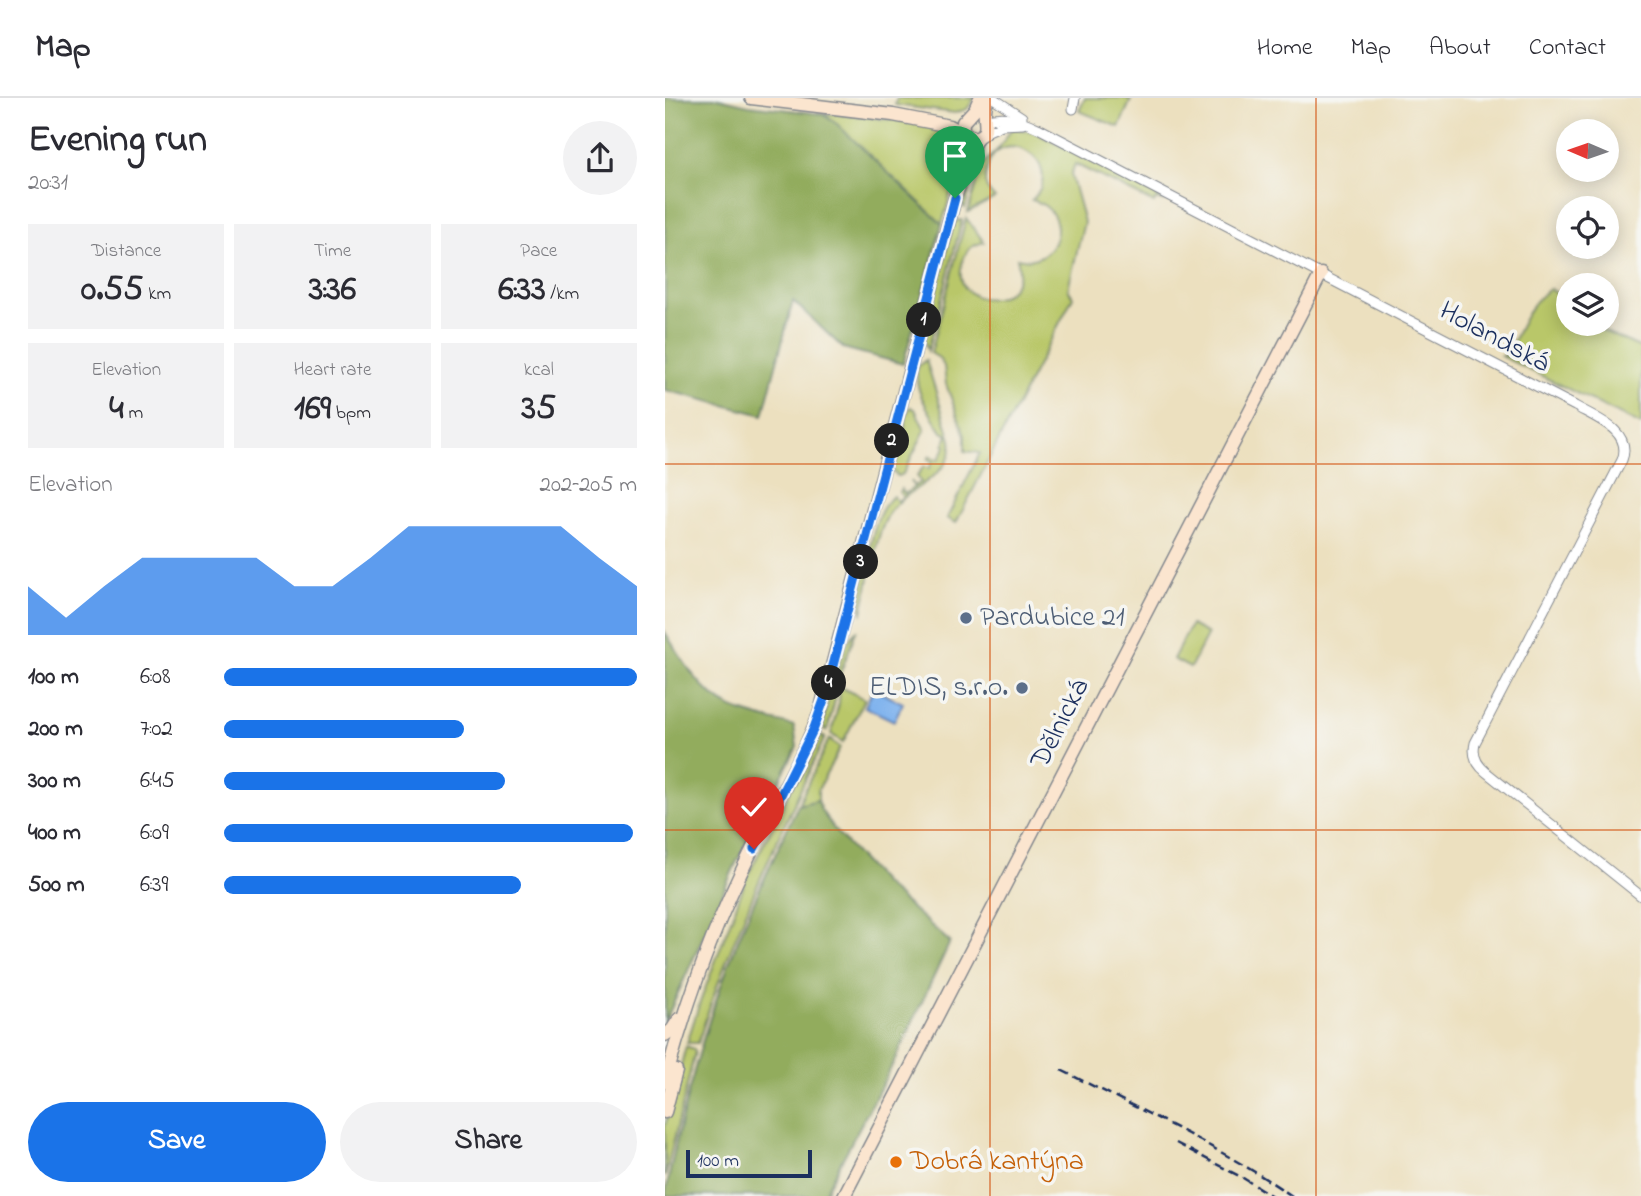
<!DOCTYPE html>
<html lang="en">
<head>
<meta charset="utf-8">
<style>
  body { margin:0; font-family:"Indie Flower",sans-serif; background:#f2f2f3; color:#2b2b33; height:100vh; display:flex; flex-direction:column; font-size:26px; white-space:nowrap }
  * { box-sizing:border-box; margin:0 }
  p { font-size:23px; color:#7c7c81 }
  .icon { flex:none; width:38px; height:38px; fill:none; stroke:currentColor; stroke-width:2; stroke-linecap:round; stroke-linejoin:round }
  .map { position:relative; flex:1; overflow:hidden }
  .panel { display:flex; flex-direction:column; background:#fff; width:665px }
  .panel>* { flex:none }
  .needle { width:46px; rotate:272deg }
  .controls { position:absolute; left:891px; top:21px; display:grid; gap:14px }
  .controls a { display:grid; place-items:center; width:63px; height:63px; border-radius:50%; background:#fff; box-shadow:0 4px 18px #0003; font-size:35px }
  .scale { position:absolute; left:21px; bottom:18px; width:126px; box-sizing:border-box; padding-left:7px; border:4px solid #1b2f5e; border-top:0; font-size:19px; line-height:24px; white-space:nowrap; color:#1b2f5e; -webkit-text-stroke:5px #f6f6f2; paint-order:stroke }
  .pin { position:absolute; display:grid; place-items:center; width:60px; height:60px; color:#fff; margin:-72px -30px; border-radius:50% 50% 50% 0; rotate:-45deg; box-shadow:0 0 7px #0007 }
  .pin .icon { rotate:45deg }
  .km { position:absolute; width:35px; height:35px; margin:-18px; border-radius:50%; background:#222; color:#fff; font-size:19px; line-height:35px; text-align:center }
  .round { display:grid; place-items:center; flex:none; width:74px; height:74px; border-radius:37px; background:#f2f2f3 }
  .head { display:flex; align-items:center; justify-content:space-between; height:119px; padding:0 28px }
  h1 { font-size:38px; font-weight:700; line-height:52px }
  .metrics { display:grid; grid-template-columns:repeat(3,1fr); gap:10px; height:119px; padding:7px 28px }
  .metrics div { display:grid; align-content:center; border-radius:0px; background:#f2f2f3; text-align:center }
  .metrics b { font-size:35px; font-weight:700 }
  .metrics small { font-size:19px; font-weight:400 }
  .metrics p { font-size:19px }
  .chart { height:196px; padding:14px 28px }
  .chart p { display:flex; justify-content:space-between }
  .chart svg { width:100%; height:126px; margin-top:7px; fill:#1a73e8; opacity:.7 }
  .cta { display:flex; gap:14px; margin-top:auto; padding:14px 28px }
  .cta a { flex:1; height:80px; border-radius:42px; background:#1a73e8; color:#fff; font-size:28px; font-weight:700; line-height:80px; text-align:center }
  .cta a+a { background:#f2f2f3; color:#2b2b33 }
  ul { padding:0 28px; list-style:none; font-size:23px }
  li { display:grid; grid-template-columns:112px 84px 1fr; align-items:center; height:52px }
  li i { height:18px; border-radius:9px; background:#1a73e8 }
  header { display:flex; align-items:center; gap:42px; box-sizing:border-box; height:98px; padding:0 35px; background:#fff; border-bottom:2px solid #e1e1e2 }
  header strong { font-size:33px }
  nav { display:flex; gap:38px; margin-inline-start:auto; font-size:24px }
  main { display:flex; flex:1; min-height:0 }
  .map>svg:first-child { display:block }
</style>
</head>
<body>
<header>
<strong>Map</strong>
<nav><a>Home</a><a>Map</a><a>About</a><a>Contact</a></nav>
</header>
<main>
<section class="panel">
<div class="head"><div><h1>Evening run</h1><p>20:31</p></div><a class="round"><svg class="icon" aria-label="share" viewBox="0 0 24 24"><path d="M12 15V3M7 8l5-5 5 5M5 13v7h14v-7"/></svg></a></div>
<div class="metrics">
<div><p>Distance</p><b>0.55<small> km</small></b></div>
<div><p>Time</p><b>3:36</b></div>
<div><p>Pace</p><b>6:33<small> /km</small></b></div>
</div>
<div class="metrics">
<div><p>Elevation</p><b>4<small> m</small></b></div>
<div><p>Heart rate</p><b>169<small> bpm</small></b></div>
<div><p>kcal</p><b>35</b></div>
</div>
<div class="chart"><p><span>Elevation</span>202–205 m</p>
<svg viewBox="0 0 160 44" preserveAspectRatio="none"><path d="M0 44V27L10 38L20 27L30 17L40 17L50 17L60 17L70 27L80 27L90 17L100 6L110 6L120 6L130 6L140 6L150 17L160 27V44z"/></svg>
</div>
<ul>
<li><b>100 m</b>6:08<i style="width:100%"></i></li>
<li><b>200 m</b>7:02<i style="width:58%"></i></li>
<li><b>300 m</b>6:45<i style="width:68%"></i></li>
<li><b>400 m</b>6:09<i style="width:99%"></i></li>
<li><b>500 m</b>6:39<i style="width:72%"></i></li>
</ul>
<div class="cta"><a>Save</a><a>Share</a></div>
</section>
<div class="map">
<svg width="976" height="1098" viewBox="0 0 976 1098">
  <rect width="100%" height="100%" fill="#f6f6f2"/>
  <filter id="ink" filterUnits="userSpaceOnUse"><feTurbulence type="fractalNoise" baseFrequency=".0143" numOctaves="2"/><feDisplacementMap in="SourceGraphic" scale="14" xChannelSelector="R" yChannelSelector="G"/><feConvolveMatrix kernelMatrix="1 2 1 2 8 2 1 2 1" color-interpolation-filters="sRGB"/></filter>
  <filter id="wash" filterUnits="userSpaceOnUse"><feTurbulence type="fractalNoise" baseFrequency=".00686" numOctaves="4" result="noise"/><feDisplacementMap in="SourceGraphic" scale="28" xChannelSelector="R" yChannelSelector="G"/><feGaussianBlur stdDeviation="1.57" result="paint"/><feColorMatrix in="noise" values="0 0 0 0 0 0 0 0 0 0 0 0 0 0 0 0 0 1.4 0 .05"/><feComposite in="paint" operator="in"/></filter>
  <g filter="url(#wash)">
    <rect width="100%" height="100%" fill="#ece0bf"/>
    <g fill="#b9c769" stroke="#6a7b64" stroke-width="2">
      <polygon points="232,0 310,0 302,11 290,15 230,7"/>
      <polygon points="420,0 460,0 466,2 454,29 414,13"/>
      <path d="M159,15l91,9c59,11 38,62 27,102z"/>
      <path d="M347,30l23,4 124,65 3,4 -6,-2 -2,4 -79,-39 -4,11 13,47 -16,67 5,8 -117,226 -9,-5 33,-65 -15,-2v-15l-19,-52 -2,-18 -5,-8 -8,-5 35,-135 18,24c-14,4 -18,7 -22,22 -12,48 70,46 55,-6 42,11 57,-47 15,-58 37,-38 -33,-79 -45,-31 -4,15 -2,19 8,29l-27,14 13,-46 18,-18z"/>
      <polygon points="315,45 318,49 319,56 311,69 300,110 294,105 301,74"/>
      <polygon points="297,122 263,253 259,241 289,123"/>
      <path d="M885,191c17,9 18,16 18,35h20l53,24v77l-140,-69 6,-1c10,-21 22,-54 43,-66z"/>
      <path d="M261,262l25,80c5,34 -40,46 -58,68 -17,19 -25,79 -31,105 -6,-12 11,-83 18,-99 3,-7 7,-12 13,-18l4,5 6,-4 -4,-5 2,-3 4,5 9,-7 -3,-6 4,5 6,-4 -4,-6 7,-10 5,3 4,-8 -5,-2 2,-3 8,4 8,-14 -2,-1 4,-10 -6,-3c-12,-20 -30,-42 -24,-66z"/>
      <path d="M245,309l5,2 10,21 -22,44 -5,2 -7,-6c6,-11 10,-22 13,-34 2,-11 0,-20 6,-29z"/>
      <polygon points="526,527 543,536 525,570 508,561"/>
      <path d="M191,533l-20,54 -1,15 -8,31 -4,-2 -1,-4c6,-21 19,-83 34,-94z"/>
      <polygon points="175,589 200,601 178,644 166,636 174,605"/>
      <path d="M155,638l5,1c-47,101 -94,200 -127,306h-11l12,-38 48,-128 69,-138z"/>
      <polygon points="164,641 175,649 153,692 153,702 133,707"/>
      <polygon points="21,948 29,951 30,954 0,1079 0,1028"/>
    </g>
    <g fill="#92ac5d" stroke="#566e5e" stroke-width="2">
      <polygon points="0,0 53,0 84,7 157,16 172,26 277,126 238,266 178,250 128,203 98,317 0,292"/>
      <path d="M0,534c17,27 35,60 65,75 20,9 43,13 64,19l3,21 -60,114 -72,161z"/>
      <path d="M153,702l3,10 15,22 48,52 66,58 -57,122 -70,132h-158c14,-72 32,-144 57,-213 21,-61 49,-119 76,-178z"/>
    </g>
    <polygon fill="#81b4ee" stroke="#4e72a6" stroke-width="2" points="208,591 238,605 229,623 200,609"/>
  </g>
  <g filter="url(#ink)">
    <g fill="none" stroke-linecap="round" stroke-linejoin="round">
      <defs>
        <g id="street">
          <polyline points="328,0 357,19"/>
          <polyline points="408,11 410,0"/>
          <path d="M320,22c20,-7 35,0 53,8l537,278c21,12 58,25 47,54l-147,283c-3,12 1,21 11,29l155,124"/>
          <polyline points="319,35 337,27 358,26"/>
        </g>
        <g id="secondary">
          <path d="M86,0l142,17 57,11 24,12c13,-4 12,-9 11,-20 -1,-6 1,-14 2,-20"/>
          <polyline points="296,63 298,24 310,11 315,0"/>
          <polyline points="0,937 7,932 14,921"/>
          <path d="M0,984c21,-78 48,-154 84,-226 23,-48 52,-94 71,-144l135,-514 13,-42 9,-19"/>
          <polyline points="0,1014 11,973"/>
          <polyline points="179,1098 656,176"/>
        </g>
      </defs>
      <use href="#street" stroke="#84888e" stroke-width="11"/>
      <use href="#secondary" stroke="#84888e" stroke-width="15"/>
      <use href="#street" stroke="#fff" stroke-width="9"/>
      <use href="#secondary" stroke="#fbe5cf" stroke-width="12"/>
      <g stroke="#1b2f5e" stroke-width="2.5" stroke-dasharray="10 5" stroke-linecap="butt">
        <path d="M396,972c78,39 159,77 231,126"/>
        <polyline points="511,1045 578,1080 607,1098"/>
      </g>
    </g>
  </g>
  <g fill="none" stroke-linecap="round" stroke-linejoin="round" filter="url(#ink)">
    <defs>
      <polyline id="route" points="89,751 149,630 159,602 290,100"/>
    </defs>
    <use href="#route" stroke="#fff" stroke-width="14"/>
    <use href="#route" stroke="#1a73e8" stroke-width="9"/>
  </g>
  <path fill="none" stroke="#d45514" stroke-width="2" stroke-opacity="0.55" d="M325,0v1098M651,0v1098M0,366h976M0,732h976"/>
  <g fill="#5c6f8a" stroke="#f6f6f2" stroke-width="2.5">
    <circle cx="301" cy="520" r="7"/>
    <circle cx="357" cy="590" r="7"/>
  </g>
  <circle fill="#e8710a" stroke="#f6f6f2" stroke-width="2.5" cx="231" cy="1064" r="7"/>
  <g text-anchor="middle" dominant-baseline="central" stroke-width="7" stroke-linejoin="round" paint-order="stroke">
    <g font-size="28" fill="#1b2f5e" stroke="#f6f6f2">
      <text transform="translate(829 240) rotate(28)">Holandská</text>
      <text transform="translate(396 626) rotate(-63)">Dělnická</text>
    </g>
    <g font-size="28" fill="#4e5e75" stroke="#f6f6f2" text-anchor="start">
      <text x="315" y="520">Pardubice 21</text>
      <text x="343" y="590" text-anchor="end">ELDIS, s.r.o.</text>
    </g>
    <g font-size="28" fill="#c56008" stroke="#f6f6f2" text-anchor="start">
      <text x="245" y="1064">Dobrá kantýna</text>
    </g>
  </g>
</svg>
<div class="controls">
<a><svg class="needle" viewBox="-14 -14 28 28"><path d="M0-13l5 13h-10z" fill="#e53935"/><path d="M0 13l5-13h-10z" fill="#7c7c81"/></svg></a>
<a><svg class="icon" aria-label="locate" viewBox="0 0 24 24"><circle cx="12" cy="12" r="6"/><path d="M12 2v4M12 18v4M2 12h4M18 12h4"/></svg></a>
<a><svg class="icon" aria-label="layers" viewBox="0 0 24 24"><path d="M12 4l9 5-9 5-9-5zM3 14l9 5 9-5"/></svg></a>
</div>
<div class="scale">100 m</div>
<div class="pin" style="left:290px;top:100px;background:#1e9e55"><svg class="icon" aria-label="arrive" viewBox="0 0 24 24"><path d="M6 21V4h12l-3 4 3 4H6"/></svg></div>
<div class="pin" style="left:89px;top:751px;background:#d93025"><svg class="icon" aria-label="check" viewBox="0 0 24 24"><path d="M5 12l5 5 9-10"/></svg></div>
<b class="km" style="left:259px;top:222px">1</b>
<b class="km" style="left:227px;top:343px">2</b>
<b class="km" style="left:196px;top:464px">3</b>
<b class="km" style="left:164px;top:585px">4</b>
</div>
</main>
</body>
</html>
